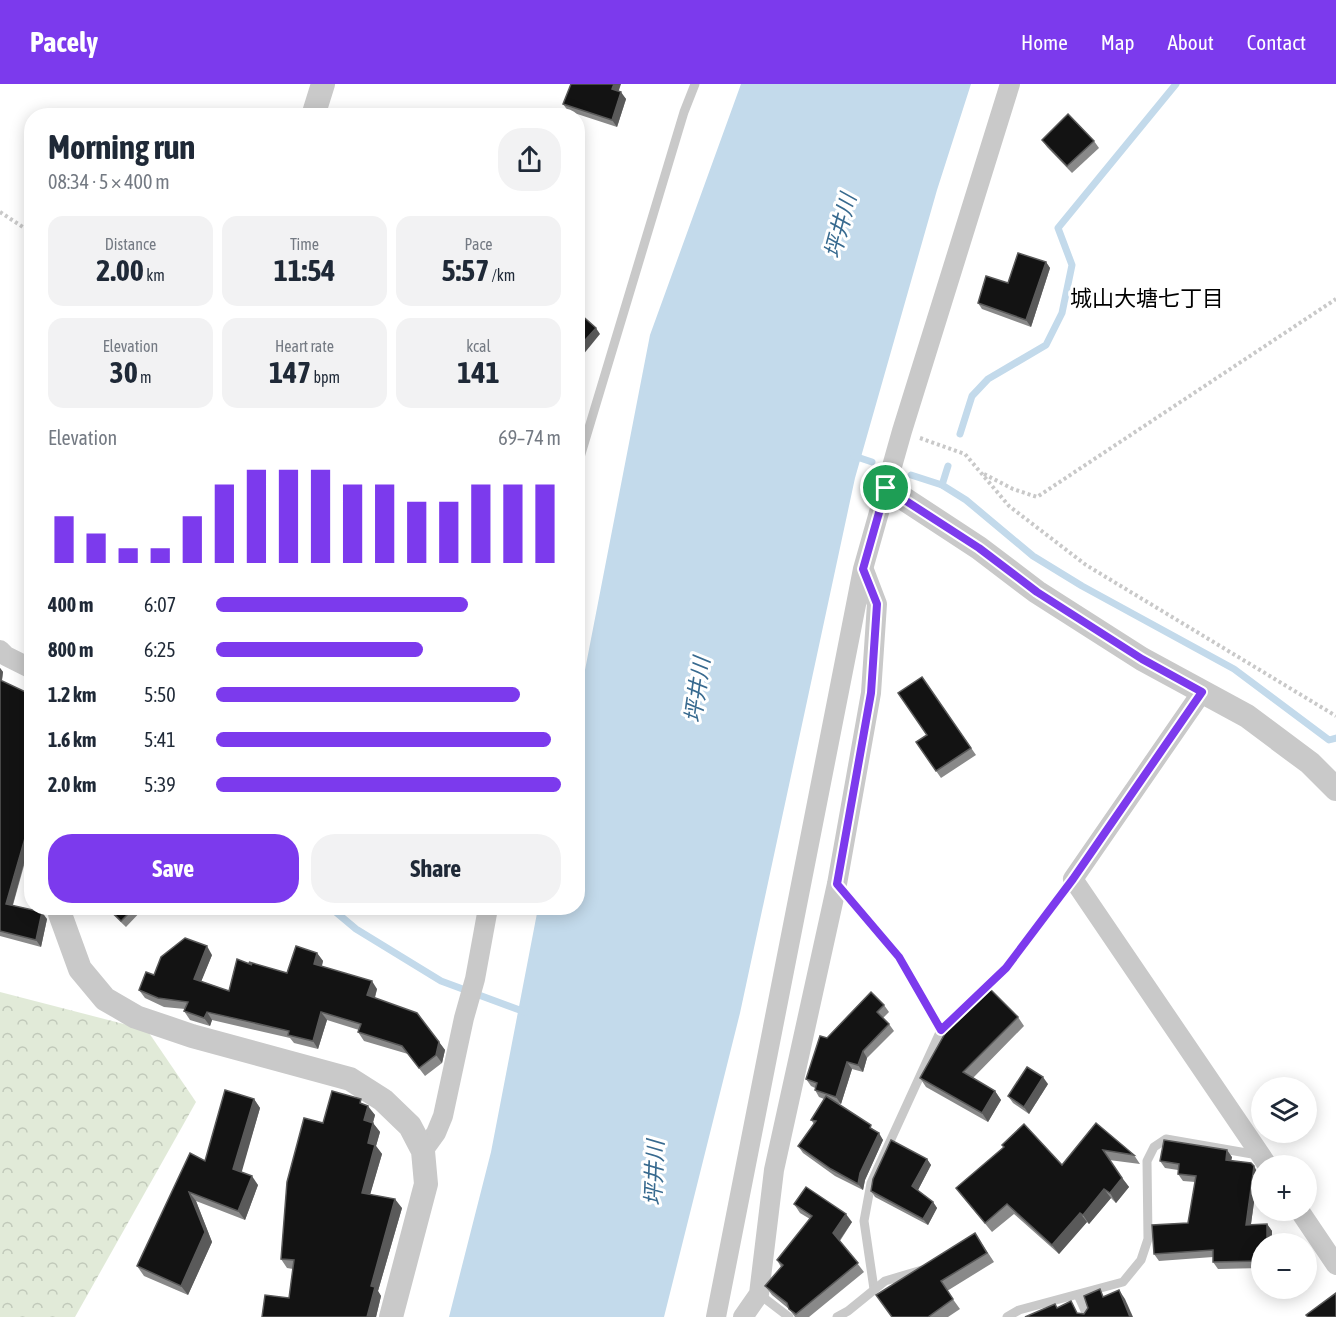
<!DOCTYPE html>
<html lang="en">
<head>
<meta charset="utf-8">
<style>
  body { margin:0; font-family:"Asap Condensed","Noto Sans JP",sans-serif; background:#f2f2f3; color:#1f2937; height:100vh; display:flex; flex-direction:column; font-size:22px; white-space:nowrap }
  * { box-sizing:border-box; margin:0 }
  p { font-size:20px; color:#747a83 }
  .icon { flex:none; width:33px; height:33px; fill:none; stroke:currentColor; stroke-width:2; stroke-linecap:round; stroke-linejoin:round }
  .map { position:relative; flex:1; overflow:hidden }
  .drawer { position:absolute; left:24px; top:24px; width:561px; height:807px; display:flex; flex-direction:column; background:#fff; border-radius:24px; box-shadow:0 3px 15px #0003 }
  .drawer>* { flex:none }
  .fabs { position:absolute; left:1251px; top:993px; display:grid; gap:12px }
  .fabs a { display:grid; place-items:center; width:66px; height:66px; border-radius:50%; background:#fff; box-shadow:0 3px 15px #0003; font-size:30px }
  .pin { position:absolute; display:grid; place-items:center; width:51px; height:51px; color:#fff; margin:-26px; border:3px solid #fff; border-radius:50%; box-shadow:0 2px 6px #0007 }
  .round { display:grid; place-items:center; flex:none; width:63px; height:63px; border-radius:24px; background:#f2f2f3 }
  .headline { display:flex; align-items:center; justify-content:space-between; height:102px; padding:0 24px }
  h1 { font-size:33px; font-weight:700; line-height:45px }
  .figures { display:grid; grid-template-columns:repeat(3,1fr); gap:9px; height:102px; padding:6px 24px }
  .figures div { display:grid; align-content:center; border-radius:15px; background:#f2f2f3; text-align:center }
  .figures b { font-size:30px; font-weight:700 }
  .figures small { font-size:16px; font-weight:400 }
  .figures p { font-size:16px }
  .chart { height:168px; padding:12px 24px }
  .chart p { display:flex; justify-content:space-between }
  .chart svg { width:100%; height:108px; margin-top:6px; stroke:#7c3aed; stroke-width:6 }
  .action { display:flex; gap:12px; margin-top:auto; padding:12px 24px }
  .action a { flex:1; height:69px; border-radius:24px; background:#7c3aed; color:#fff; font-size:24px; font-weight:700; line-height:69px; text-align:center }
  .action a+a { background:#f2f2f3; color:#1f2937 }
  ul { padding:0 24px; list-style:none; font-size:20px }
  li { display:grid; grid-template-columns:96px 72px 1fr; align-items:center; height:45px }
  li i { height:15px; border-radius:8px; background:#7c3aed }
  header { display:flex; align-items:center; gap:36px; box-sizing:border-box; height:84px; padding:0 30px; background:#7c3aed; color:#fff }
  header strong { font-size:28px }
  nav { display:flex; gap:33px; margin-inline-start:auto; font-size:21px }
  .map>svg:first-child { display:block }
</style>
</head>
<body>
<header>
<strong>Pacely</strong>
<nav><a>Home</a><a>Map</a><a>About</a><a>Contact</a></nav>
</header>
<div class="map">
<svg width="1336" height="1233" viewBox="0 0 1336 1233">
  <defs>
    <pattern id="forest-crowns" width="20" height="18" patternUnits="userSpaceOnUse" patternTransform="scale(1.5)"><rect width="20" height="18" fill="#e1ead8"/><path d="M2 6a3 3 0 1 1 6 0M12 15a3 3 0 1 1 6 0" fill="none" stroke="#c1c9ba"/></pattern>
  </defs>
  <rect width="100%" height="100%" fill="#fff"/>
  <polygon fill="url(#forest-crowns)" points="0,908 147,946 196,1018 75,1233 0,1233"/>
  <polygon fill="#c3daeb" points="741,0 971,0 937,106 855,394 740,929 664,1233 449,1233 491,1068 538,824 578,824 578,622 650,251"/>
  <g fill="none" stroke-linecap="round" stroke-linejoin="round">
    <g stroke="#c3daeb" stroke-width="7">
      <polyline points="960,350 972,312 988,295 1046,261 1062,229 1072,181 1058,144 1176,0"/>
      <polyline points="854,372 872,378"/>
      <polyline points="911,391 942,401 966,416 1033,472 1082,502 1234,585 1329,656 1336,654"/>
      <polyline points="942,401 948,382"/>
      <polyline points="331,824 356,845 441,897 525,928"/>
    </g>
    <g stroke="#c9c9c9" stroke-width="4" stroke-dasharray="3 3" stroke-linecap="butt">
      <polyline points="0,128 32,149"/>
      <polyline points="920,354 965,370 1009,422 1086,481 1336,632"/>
      <polyline points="984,390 1013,405 1037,413 1336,215"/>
      <polyline points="855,821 899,873 935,934"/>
      <polyline points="966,922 1006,884 1060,812"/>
    </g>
    <g stroke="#c9c9c9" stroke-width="9">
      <polyline points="578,380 684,28 695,0"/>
      <polyline points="874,1205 864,1137 871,1099 941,946"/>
      <polyline points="759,1210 789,1233"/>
      <polyline points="1078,1211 1088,1233"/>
      <polyline points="837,1233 848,1227 885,1197 922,1186"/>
      <polyline points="1007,1233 1019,1226 1123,1198 1141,1176 1148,1155 1147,1077 1154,1063 1166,1055 1258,1071"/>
    </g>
    <g stroke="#c9c9c9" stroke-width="20">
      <polyline points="0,566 6,572 32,585"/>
      <polyline points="1202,608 1073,795 1268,1082"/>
      <polyline points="423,1067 436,1049 443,1032 464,934 475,895 488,824"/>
      <polyline points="1299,1126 1336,1181"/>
      <polyline points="716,1233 863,485 902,347 1010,0"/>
      <polyline points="743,1233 759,1210 774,1086 837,800 871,609 877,520 864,486"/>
    </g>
    <g stroke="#c9c9c9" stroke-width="24">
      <polyline points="313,32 323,0"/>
      <polyline points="886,403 979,464 1037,508 1142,575 1247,632 1310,679 1336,705"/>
      <polyline points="60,824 60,830 80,885 105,915 136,933 192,952 350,995 383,1016 410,1042 423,1067 426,1100 391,1233"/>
    </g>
  </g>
  <g fill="#898989">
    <polygon points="619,7 626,15 617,43 568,27 563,20"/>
    <polygon points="1042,56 1094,57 1099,64 1072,89 1047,63"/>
    <polygon points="1046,178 1050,184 1031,243 982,225 978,219 1008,199"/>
    <polygon points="0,584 3,588 2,597 32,611 32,753 13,821 47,835 41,863 0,852"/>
    <polygon points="922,593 976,671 941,694 916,658 927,651"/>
    <polygon points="106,824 151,824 147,827 144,824 126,843"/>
    <polygon points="317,869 323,877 322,882 377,905 375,914 439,958 445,966 442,979 425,992 408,970 364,957 358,948 359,946 327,936 318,965 294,959 290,954 212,936 210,942 190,936 184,927 185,925 164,923 145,914 139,906 154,891 212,871 201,897 229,907 251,881 287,889"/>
    <polygon points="884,921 889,928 883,934 889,940 894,947 867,974 863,988 852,985 841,1020 837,1019 876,1047 883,1056 865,1096 863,1106 835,1092 803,1069 798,1062 814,1040 811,1036 824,1015 819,1013 815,1006 815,1004 811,1002 806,995 827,954"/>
    <polygon points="970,923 1018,933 1024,942 973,994 995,1007 1001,1016 988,1038 926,1003 920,994 954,938 951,934"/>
    <polygon points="1048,1000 1029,1030 1013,1019 1008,1012"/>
    <polygon points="254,1015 260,1024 241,1088 258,1101 245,1136 196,1117 212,1158 188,1211 144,1192 137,1182 205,1077"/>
    <polygon points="365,1021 375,1031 373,1039 380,1048 376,1062 382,1070 370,1110 402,1124 378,1207 381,1212 376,1233 262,1233 289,1214 293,1185 287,1184 281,1175 323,1039"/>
    <polygon points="1096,1039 1134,1071 1140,1080 1109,1076 1129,1103 1116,1119 1111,1114 1089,1140 1087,1138 1059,1170 1014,1130 992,1148 963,1113 956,1104 1062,1081"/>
    <polygon points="1232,1073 1231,1076 1258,1089 1251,1140 1267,1140 1272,1147 1262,1160 1262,1184 1218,1185 1213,1178 1213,1173 1159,1177 1154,1170 1188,1139 1195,1098 1183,1097 1178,1090 1178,1086 1165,1084 1160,1077"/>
    <polygon points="927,1075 931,1081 918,1106 933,1118 937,1124 928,1141 875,1113 871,1107"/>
    <polygon points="794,1120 852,1138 840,1157 864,1188 809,1233 795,1233 789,1225 772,1211 765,1202 781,1183 777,1176 810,1135 800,1129"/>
    <polygon points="975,1149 994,1178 947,1207 960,1225 948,1233 891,1233"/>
  </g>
  <g fill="#5a5a5a">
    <polygon points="614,0 621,0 617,12 612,5"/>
    <polygon points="621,8 626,15 617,43 612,36"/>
    <polygon points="1046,178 1050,184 1031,243 1026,236"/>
    <polygon points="596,244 600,250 578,277 578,264"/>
    <polygon points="0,584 3,588 1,602 0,599"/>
    <polygon points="27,747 31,753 11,827 6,820"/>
    <polygon points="42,828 47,835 41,863 36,856"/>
    <polygon points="207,862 212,871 199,903 194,895"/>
    <polygon points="317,869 323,877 320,888 314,880"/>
    <polygon points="372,897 377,905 373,919 367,911"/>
    <polygon points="207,928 212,936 210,942 204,934"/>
    <polygon points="321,928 327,936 318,965 313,957"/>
    <polygon points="439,958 445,966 442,979 436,971"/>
    <polygon points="863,967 867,974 863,988 858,981"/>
    <polygon points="847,978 852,985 841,1020 836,1013"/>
    <polygon points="1043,993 1048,1000 1029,1030 1024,1023"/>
    <polygon points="995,1007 1001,1016 988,1038 982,1029"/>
    <polygon points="254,1015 260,1024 240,1094 233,1085"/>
    <polygon points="368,1022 375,1031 371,1045 364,1036"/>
    <polygon points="373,1039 380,1048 376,1062 382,1070 368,1118 362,1109 368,1059"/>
    <polygon points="879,1049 883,1056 865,1096 863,1106 858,1100 860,1089"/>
    <polygon points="1227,1066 1232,1073 1230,1083 1226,1076"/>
    <polygon points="927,1075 931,1081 917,1108 912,1102"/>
    <polygon points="1254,1082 1258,1089 1250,1147 1246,1141"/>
    <polygon points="252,1092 258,1101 245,1136 238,1127"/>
    <polygon points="1122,1094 1129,1103 1116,1119 1110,1109"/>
    <polygon points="1104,1105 1111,1114 1089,1140 1083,1131"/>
    <polygon points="189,1108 196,1117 212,1158 188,1211 181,1202"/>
    <polygon points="395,1115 402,1124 378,1207 381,1212 376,1233 367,1233 371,1202"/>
    <polygon points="933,1118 937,1124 928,1141 923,1135"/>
    <polygon points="1080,1129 1087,1138 1059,1170 1052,1161"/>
    <polygon points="846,1130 852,1138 839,1157 833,1149"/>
    <polygon points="1267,1140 1272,1147 1272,1160 1267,1160"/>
    <polygon points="1119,1206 1125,1215 1133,1233 1130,1233"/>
  </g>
  <g fill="#131313" stroke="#5a5a5a" stroke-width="1.5">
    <polygon points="571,0 614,0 612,5 621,8 612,36 563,20"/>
    <polygon points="1068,30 1094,57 1067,82 1042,56"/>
    <polygon points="1018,169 1046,178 1026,236 978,219 986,192 1008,199"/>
    <polygon points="578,228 596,244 578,264"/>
    <polygon points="922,593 971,664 936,687 916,658 927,651 898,609"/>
    <polygon points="0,596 32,611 32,748 27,747 6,820 42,828 36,856 0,847"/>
    <polygon points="108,824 134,824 121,837"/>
    <polygon points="185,854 207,862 194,895 229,907 237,875 252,881 249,878 287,889 296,862 317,869 314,880 372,897 367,911 417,929 439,958 436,971 419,984 402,962 358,948 361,940 321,928 313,957 288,951 289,947 207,928 204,934 184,927 188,918 158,914 139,906 146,888 154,891 161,873"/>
    <polygon points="989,904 1018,933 963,988 995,1007 982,1029 920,994 947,946 955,938 951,934 966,919 970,923"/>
    <polygon points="871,908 884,921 877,928 889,940 863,967 858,981 847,978 836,1013 815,1006 817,999 806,995 820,952 827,954"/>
    <polygon points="1027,983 1043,993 1024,1023 1008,1012"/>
    <polygon points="225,1006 254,1015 233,1085 252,1092 238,1127 189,1108 205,1148 181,1202 137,1182 190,1069 205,1077"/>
    <polygon points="332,1007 361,1015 360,1019 368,1022 364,1036 373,1039 368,1059 375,1061 362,1109 395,1115 371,1202 375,1203 367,1233 262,1233 265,1211 289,1214 294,1176 281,1175 287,1098 304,1034 323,1039"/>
    <polygon points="826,1012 871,1041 870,1044 879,1049 860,1089 858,1100 831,1085 798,1062 816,1037 811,1036"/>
    <polygon points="1096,1039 1134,1071 1103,1066 1122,1094 1110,1109 1104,1105 1083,1131 1080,1129 1052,1161 1007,1120 985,1139 956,1104 1004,1063 1002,1061 1024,1040 1062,1081"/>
    <polygon points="891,1056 927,1075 912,1102 933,1118 923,1135 871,1107 873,1095"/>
    <polygon points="1164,1056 1227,1066 1226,1076 1251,1079 1254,1082 1246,1141 1267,1140 1267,1160 1262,1160 1262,1177 1213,1178 1213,1166 1154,1170 1152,1141 1188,1139 1196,1092 1178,1090 1179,1080 1160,1077"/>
    <polygon points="806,1103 846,1130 833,1149 858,1179 796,1230 789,1225 787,1219 765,1202 783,1181 777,1176 812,1132 794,1120"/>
    <polygon points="975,1149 987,1169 941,1197 953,1215 928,1233 892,1233 876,1211"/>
    <polygon points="1100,1205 1103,1213 1119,1206 1130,1233 1025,1233 1055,1220 1057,1224 1071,1217 1077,1229 1084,1230 1088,1224 1084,1212"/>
    <polygon points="1336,1209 1336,1233 1308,1233 1306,1231"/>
  </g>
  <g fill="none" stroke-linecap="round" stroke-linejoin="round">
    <defs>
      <polygon id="route" points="886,404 979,464 1037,508 1142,575 1202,608 1073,795 1006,884 941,946 899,873 837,800 871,609 877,520 863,485"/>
    </defs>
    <use href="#route" stroke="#fff" stroke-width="12"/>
    <use href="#route" stroke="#7c3aed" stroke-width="8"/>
  </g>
  <g text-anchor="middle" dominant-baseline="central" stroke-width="6" stroke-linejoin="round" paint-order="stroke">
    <g font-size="22" font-style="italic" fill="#386a8f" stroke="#fff">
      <text transform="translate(840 142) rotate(-75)">坪井川</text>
      <text transform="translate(697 606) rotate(-82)">坪井川</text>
      <text transform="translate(654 1089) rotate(-88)">坪井川</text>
    </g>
    <g font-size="22" fill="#000" stroke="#fff">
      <text x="1147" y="214">城山大塘七丁目</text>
    </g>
  </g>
</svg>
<div class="fabs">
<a><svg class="icon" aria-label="layers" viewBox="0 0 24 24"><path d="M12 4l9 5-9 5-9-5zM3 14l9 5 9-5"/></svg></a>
<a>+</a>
<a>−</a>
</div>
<div class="pin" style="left:886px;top:404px;background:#1e9e55"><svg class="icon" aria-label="arrive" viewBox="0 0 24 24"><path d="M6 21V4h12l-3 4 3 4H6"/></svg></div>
<section class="drawer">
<div class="headline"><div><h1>Morning run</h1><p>08:34 · 5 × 400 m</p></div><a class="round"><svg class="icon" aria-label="share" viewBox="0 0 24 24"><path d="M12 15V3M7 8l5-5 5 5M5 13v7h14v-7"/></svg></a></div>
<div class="figures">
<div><p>Distance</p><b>2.00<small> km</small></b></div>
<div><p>Time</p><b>11:54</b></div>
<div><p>Pace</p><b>5:57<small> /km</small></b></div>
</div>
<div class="figures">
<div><p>Elevation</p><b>30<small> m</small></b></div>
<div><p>Heart rate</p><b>147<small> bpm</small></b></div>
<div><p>kcal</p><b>141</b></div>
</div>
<div class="chart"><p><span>Elevation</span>69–74 m</p>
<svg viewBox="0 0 160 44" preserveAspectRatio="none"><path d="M5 44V25M15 44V32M25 44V38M35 44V38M45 44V25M55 44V12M65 44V6M75 44V6M85 44V6M95 44V12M105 44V12M115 44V19M125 44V19M135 44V12M145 44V12M155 44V12"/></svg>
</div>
<ul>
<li><b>400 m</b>6:07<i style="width:73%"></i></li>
<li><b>800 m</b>6:25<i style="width:60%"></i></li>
<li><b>1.2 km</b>5:50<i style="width:88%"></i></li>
<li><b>1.6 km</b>5:41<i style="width:97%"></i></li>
<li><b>2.0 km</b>5:39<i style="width:100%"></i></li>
</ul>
<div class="action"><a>Save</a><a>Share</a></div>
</section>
</div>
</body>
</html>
